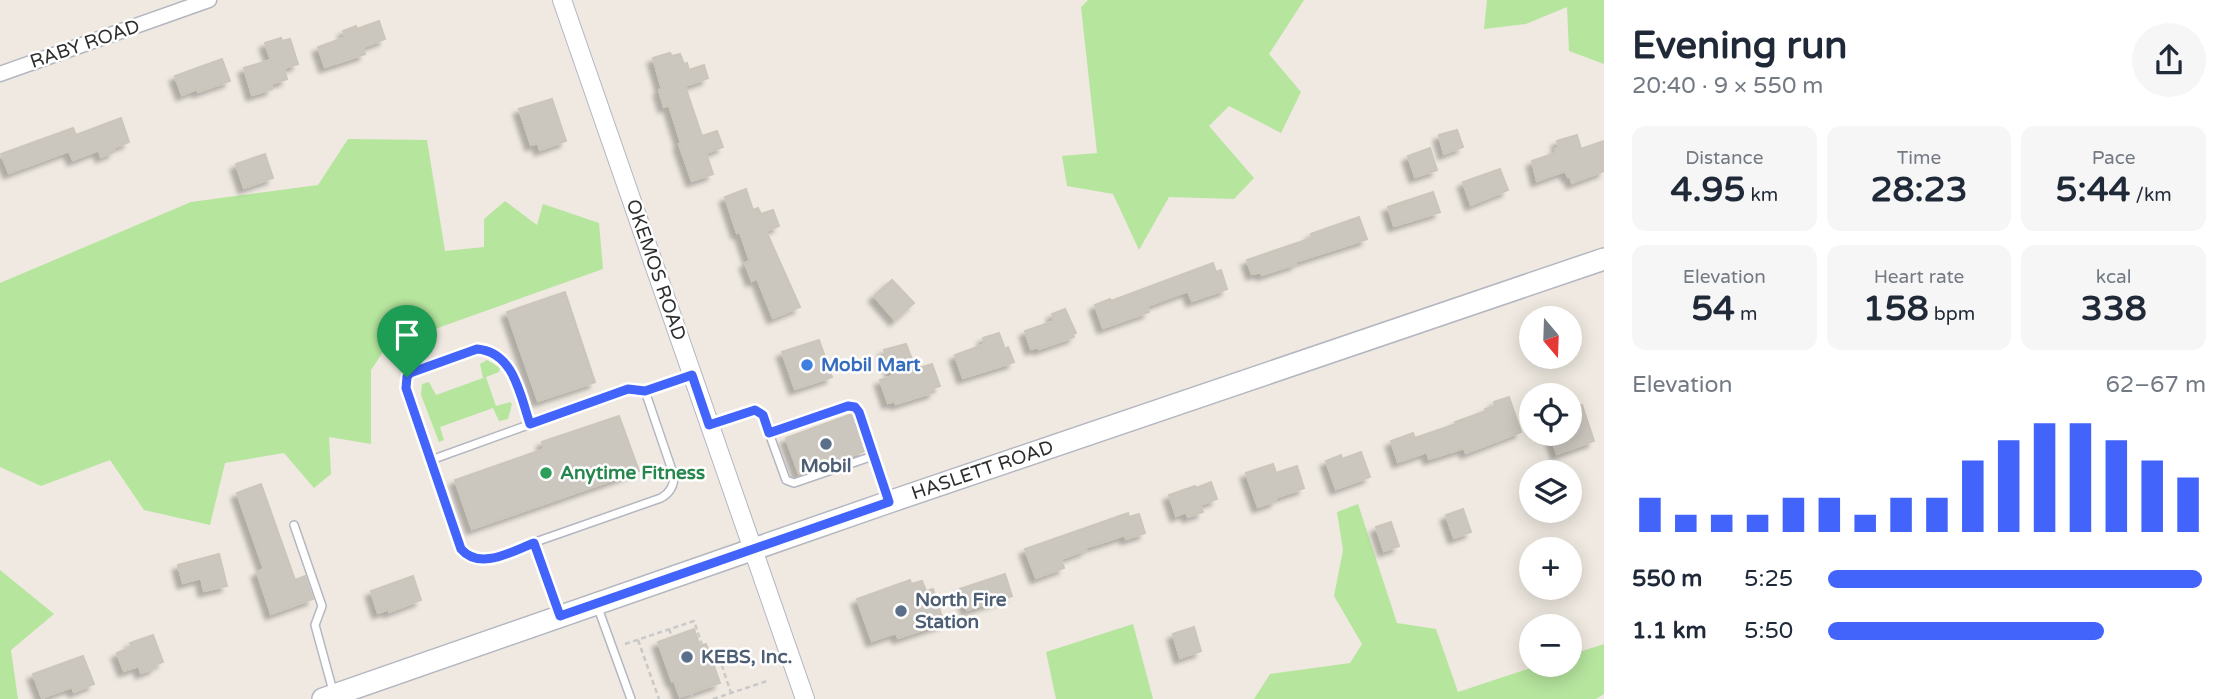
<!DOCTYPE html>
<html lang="en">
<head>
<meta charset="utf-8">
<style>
  body { margin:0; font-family:"Varela Round",sans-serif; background:#f6f6f7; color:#1f2937; height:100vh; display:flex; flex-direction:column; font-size:26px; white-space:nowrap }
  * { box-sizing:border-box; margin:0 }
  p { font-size:23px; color:#747a83 }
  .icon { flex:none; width:38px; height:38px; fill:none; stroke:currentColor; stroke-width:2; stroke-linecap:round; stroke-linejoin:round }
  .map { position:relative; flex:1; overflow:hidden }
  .drawer { display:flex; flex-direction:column; background:#fff; width:630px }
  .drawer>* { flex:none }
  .needle { width:46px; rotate:161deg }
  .tools { position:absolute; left:1519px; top:306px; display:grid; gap:14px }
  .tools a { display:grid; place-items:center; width:63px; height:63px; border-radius:50%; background:#fff; box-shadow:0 4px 18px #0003; font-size:35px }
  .pin { position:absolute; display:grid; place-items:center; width:60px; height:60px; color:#fff; margin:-72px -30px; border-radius:50% 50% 50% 0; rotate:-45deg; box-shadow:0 0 7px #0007 }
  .pin .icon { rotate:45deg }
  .round { display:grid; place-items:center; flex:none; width:74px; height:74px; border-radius:37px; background:#f6f6f7 }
  .summary { display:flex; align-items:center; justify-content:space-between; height:119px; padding:0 28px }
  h1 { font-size:38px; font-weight:800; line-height:52px }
  .figures { display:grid; grid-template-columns:repeat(3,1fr); gap:10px; height:119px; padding:7px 28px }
  .figures div { display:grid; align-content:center; border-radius:14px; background:#f6f6f7; text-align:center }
  .figures b { font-size:35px; font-weight:800 }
  .figures small { font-size:19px; font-weight:400 }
  .figures p { font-size:19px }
  .chart { height:196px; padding:14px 28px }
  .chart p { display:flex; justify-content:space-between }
  .chart svg { width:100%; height:126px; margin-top:7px; stroke:#4264fb; stroke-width:6 }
  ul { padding:0 28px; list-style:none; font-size:23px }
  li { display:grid; grid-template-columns:112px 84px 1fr; align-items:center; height:52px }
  li i { height:18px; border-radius:9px; background:#4264fb }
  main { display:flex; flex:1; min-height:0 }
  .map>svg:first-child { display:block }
</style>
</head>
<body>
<main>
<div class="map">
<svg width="1604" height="699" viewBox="0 0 1604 699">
  <defs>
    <filter id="shadow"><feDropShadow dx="-5.5" dy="5.5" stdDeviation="2" flood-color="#0004"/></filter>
  </defs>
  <rect width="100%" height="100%" fill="#efe9e1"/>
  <g fill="#b6e59e">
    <polygon points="1088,0 1304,0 1269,54 1301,92 1281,133 1229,106 1209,126 1254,178 1234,199 1169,197 1139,250 1113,194 1067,186 1062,156 1097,153 1081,7"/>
    <polygon points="1487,0 1604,0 1604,64 1569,51 1567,7 1526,24 1484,29"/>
    <polygon points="348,139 427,140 445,251 484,247 484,219 505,201 537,225 543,204 599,223 603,269 387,346 371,370 371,444 329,437 331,474 314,488 284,453 225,463 210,525 144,510 110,460 41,486 0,467 0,283 191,202 318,185"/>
    <polygon points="487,360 500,368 499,372 486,377 496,406 510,402 512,404 508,419 499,421 493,408 440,427 444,440 439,442 421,395 422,384 429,382 436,395 483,378 480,364"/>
    <polygon points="1358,504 1397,623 1436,629 1458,692 1540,665 1570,665 1570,655 1604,644 1604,694 1596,699 1254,699 1270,674 1350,663 1362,644 1334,596 1343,550 1337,512"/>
    <polygon points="0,570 54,614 11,650 18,699 0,699"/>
    <polygon points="1133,624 1153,699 1056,699 1046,652"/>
  </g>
  <g fill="#cbc7bf" stroke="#cbc5ba" stroke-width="2" filter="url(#shadow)">
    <polygon points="379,21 385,39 363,47 365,54 325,67 318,47 346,37 343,31 356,26 357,29"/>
    <polygon points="281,38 282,41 290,39 298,64 284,68 287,79 271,84 272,89 252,95 244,68 271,60 265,43"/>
    <polygon points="670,53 672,56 680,54 684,64 687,63 689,70 704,65 708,78 685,86 702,136 717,131 723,147 706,153 713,174 692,181 679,144 681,143 669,105 664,107 659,90 662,89 653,58"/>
    <polygon points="222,59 230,81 198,92 197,89 182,95 175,76"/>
    <polygon points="552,99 566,141 540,150 538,143 531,145 519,109"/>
    <polygon points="121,118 129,142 113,148 114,152 101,157 99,150 73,160 69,151 9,173 1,154 73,128 76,135"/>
    <polygon points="1457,130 1463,147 1444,154 1439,135"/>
    <polygon points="1577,135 1581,149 1604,141 1604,171 1572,183 1570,176 1568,177 1565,171 1537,181 1532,161 1556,153 1555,149 1559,148 1557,141"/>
    <polygon points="1430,148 1437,170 1415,177 1408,156"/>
    <polygon points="265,154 273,178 244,188 236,164"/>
    <polygon points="1500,169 1508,190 1471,205 1463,182"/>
    <polygon points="746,189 753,210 758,208 761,214 773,210 779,226 766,231 800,307 773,318 757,278 752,281 745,263 750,261 740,232 737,233 725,197"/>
    <polygon points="1433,192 1440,212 1394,226 1388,207"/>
    <polygon points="1359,217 1367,239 1295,262 1296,264 1262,275 1261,272 1252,274 1247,260 1312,238 1311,234"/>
    <polygon points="1213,263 1216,272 1221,270 1227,289 1192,301 1188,291 1147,306 1149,312 1103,328 1095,305 1110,299 1111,301"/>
    <polygon points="892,280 914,303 895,320 874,296"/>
    <polygon points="565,292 595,382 538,401 507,312"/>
    <polygon points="1065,309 1076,333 1073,334 1074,337 1039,349 1038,347 1031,349 1025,331 1054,321 1052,314"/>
    <polygon points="999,333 1005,349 1008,347 1014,362 963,378 955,355 985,344 983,338"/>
    <polygon points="819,340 832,377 795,389 782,352"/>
    <polygon points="906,344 916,369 932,364 940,386 933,388 934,392 896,404 895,401 888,403 880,380 893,376 884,350"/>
    <polygon points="1509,397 1521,432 1466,453 1464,448 1429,459 1427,452 1398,462 1391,441 1413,433 1415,438 1456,424 1455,422 1486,411 1485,409 1495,406 1494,402"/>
    <polygon points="1582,405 1594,441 1557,454 1550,434 1570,434 1570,409"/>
    <polygon points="852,414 865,451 799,474 786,438"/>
    <polygon points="619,416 639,471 472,529 455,480 544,449 542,442"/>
    <polygon points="1361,452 1370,477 1336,489 1326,461 1341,455 1342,459"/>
    <polygon points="1273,464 1276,473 1297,466 1304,488 1275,498 1276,501 1258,507 1246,473"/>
    <polygon points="1211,482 1217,499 1200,505 1203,512 1188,517 1186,512 1176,516 1169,495 1195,486 1196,488"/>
    <polygon points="261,484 295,580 305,576 313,599 271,614 257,572 264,569 237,493"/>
    <polygon points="1463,509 1471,532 1454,538 1446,515"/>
    <polygon points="1128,513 1129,517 1139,514 1145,533 1126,539 1125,535 1085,548 1086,550 1061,559 1064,568 1036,578 1025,549"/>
    <polygon points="1391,522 1399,546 1384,551 1376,527"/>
    <polygon points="219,554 227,586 204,591 201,578 183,583 178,565"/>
    <polygon points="1005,574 1012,596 967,610 960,589"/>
    <polygon points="413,576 421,600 389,612 389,609 378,613 371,591"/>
    <polygon points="910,580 911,584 922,581 926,591 933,589 944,623 898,638 896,633 872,641 857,599"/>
    <polygon points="1194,627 1201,651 1180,658 1173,634"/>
    <polygon points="694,629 700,646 706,644 720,683 680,697 674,680 672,681 658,642"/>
    <polygon points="153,635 163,662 154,665 155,668 141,673 139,666 124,671 117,653 132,647 130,643"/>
    <polygon points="83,656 94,684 74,692 72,687 42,698 33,674"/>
  </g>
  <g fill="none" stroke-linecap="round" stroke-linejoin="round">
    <defs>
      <g id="service">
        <path d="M530,424c-8,-23 -19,-79 -52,-75 -16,2 -47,16 -63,21l-8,7 -1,11 55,161 11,9 15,1 174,-61c9,-5 13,-12 13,-22l-29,-85"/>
        <polyline points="710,425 755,409 763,415 769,433 848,406 855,407 859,412 889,501"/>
        <polyline points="769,433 786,480 794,483 873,456"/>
        <polyline points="431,460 628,389 645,391 692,375"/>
        <polyline points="294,525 322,606 315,625 333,691"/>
        <polyline points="534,543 560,615"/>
        <polyline points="598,608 631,699"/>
      </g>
      <polyline id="minor" points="0,74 209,0"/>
      <polyline id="tertiary" points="562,0 805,699"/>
      <g id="secondary">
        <path id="s1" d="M323,699l566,-197 715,-243"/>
      </g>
    </defs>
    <use href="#service" stroke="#b4b7c1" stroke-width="10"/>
    <use href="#minor" stroke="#b4b7c1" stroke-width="17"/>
    <use href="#tertiary" stroke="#b4b7c1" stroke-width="20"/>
    <use href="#secondary" stroke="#b4b7c1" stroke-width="24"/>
    <g stroke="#c9c9c9" stroke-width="2.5" stroke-dasharray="5 3.5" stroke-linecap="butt">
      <polyline points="669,629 672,637"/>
      <polyline points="638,640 659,699"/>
      <polyline points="625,644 694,621 702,645"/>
      <polyline points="709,651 716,648 731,693"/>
      <polyline points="713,663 720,661"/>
      <polyline points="691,693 693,699"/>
      <polyline points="713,699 767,681"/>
    </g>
    <use href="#service" stroke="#fff" stroke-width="7"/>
    <use href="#minor" stroke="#fff" stroke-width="14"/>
    <use href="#tertiary" stroke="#fff" stroke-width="18"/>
    <use href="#secondary" stroke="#fff" stroke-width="21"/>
  </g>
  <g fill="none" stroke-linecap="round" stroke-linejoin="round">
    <defs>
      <path id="route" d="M477,349c37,3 43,46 53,75l98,-35 17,2 47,-16 17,50 46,-15 8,5 6,18 79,-27 7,1 4,5 30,90 -329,114 -26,-73c-22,8 -54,28 -73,6l-55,-161 1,-11 3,-4z"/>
    </defs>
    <use href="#route" stroke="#fff" stroke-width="14"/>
    <use href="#route" stroke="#4264fb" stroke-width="9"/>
  </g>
  <circle fill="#3f7fe0" stroke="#fff" stroke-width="2.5" cx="807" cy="365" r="7"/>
  <g fill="#5c6f8a" stroke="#fff" stroke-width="2.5">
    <circle cx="826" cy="444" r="7"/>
    <circle cx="901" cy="611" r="7"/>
    <circle cx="687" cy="657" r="7"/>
  </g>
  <circle fill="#2e9e5b" stroke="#fff" stroke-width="2.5" cx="546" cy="473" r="7"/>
  <g text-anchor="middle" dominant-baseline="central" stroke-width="5" stroke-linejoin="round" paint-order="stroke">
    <g font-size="19" fill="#2e2e2e" stroke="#fff">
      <text transform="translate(85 44) rotate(-19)">RABY ROAD</text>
      <text transform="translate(656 270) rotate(71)">OKEMOS ROAD</text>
      <text stroke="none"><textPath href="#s1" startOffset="698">HASLETT ROAD</textPath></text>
    </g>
    <g font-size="19" font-weight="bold" fill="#366cbe" stroke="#fff" text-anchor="start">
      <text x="821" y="365">Mobil Mart</text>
    </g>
    <g font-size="19" font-weight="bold" fill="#4e5e75" stroke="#fff" text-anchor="start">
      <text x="826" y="466" text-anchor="middle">Mobil</text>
      <text x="915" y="600">North Fire<tspan x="915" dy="22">Station</tspan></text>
      <text x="701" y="657">KEBS, Inc.</text>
    </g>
    <g font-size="19" font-weight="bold" fill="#27864d" stroke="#fff" text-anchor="start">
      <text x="560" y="473">Anytime Fitness</text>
    </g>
  </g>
</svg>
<div class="tools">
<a><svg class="needle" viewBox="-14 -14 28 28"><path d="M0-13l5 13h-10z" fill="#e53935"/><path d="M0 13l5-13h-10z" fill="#747a83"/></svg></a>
<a><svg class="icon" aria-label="locate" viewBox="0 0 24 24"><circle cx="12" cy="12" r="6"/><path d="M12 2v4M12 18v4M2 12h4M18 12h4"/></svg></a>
<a><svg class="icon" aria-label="layers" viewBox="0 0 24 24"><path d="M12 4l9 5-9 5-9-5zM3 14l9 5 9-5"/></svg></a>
<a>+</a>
<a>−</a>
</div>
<div class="pin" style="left:407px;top:377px;background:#1e9e55"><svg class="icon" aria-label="arrive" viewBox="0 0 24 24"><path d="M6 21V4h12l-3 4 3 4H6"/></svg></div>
</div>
<section class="drawer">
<div class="summary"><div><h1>Evening run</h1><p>20:40 · 9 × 550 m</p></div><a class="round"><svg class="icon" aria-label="share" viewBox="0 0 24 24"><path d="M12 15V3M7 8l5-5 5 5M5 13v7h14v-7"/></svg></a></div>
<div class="figures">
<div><p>Distance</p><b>4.95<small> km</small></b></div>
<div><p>Time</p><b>28:23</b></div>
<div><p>Pace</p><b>5:44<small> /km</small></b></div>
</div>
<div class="figures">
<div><p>Elevation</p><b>54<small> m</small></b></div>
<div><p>Heart rate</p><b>158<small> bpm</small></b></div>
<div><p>kcal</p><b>338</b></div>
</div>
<div class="chart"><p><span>Elevation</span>62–67 m</p>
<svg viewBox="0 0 160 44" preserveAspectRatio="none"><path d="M5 44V32M15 44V38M25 44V38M35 44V38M45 44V32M55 44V32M65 44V38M75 44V32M85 44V32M95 44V19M105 44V12M115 44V6M125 44V6M135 44V12M145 44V19M155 44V25"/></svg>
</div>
<ul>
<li><b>550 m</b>5:25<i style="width:99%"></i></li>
<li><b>1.1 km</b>5:50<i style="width:73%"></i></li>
</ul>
</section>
</main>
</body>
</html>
